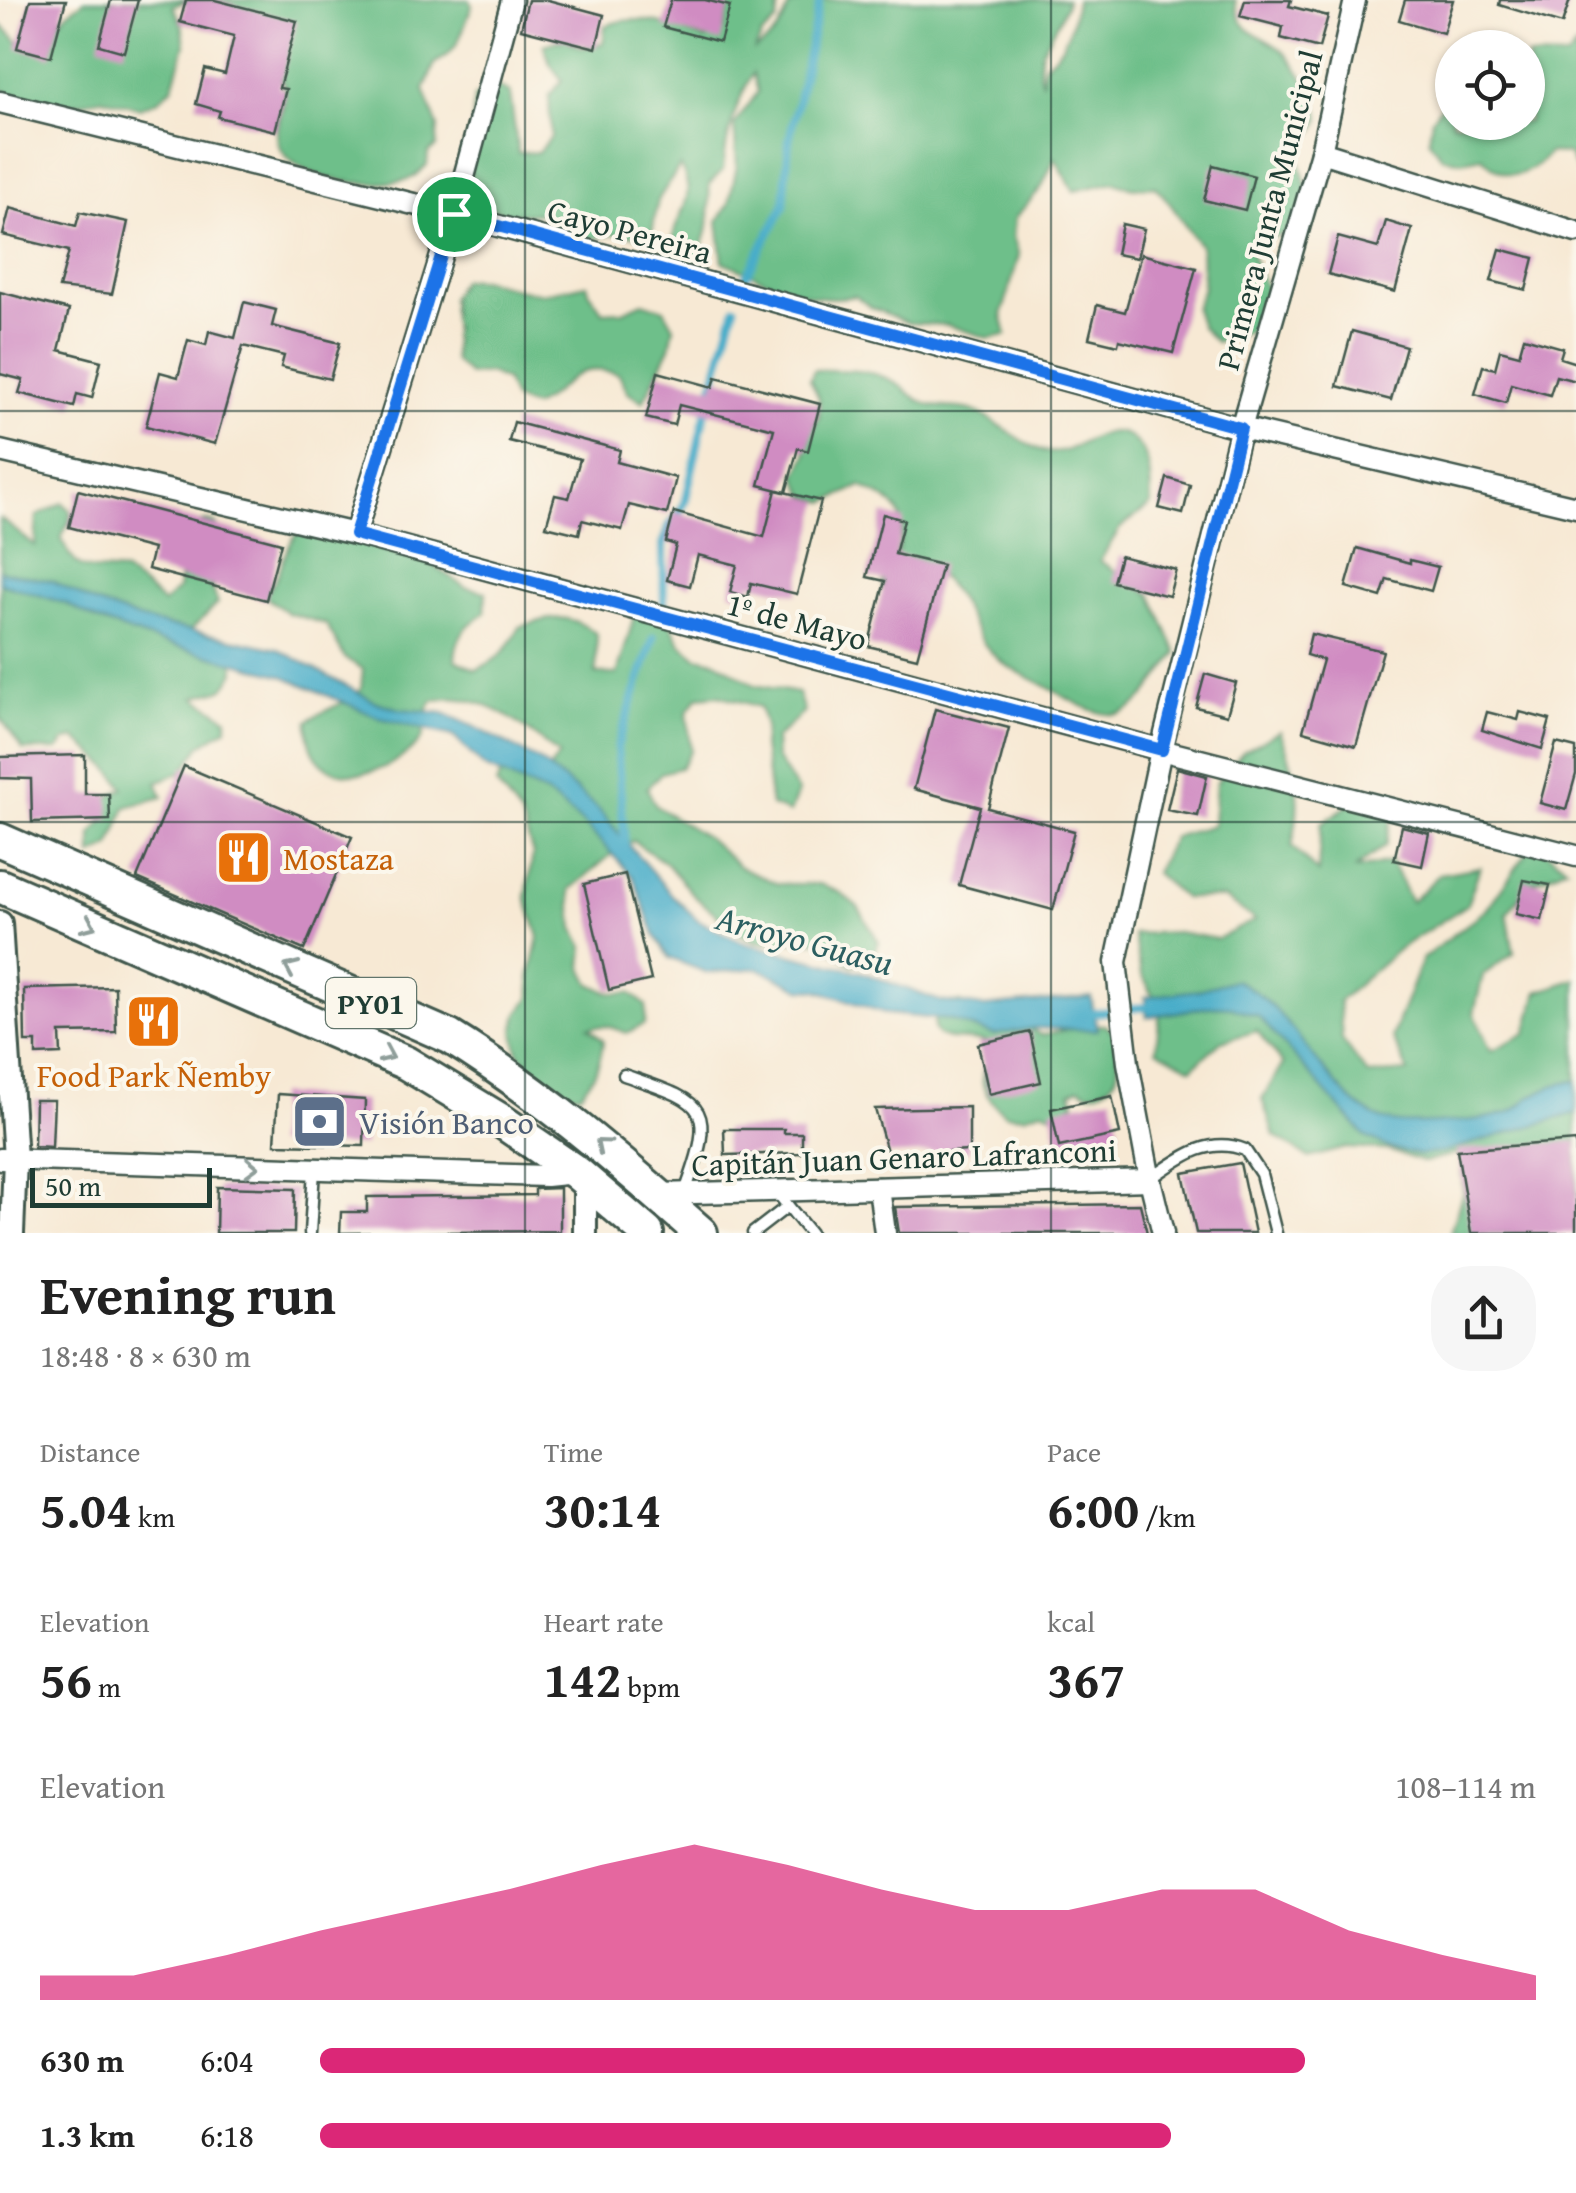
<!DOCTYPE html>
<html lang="en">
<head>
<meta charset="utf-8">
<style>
  body { margin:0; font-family:"Gentium Book Plus",serif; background:#f6f6f6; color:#222; height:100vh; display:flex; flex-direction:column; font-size:38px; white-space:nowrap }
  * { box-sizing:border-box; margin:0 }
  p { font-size:32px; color:#767676 }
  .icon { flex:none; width:55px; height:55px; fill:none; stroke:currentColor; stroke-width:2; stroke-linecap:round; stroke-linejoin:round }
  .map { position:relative; height:1233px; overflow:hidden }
  .panel { display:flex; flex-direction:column; background:#fff; flex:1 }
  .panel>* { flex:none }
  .controls { position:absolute; left:1435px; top:30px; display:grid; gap:20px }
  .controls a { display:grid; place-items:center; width:110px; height:110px; border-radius:50%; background:#fff; box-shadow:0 2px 8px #0004; font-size:50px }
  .scale { position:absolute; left:30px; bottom:25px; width:182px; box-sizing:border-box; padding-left:10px; border:5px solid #1f3d34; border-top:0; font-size:28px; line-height:35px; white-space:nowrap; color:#1f3d34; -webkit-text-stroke:8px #fbf7ec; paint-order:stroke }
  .pin { position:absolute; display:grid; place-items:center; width:85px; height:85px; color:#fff; margin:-42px; border:5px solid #fff; border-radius:50%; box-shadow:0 2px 10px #0007 }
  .round { display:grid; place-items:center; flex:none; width:105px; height:105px; border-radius:40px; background:#f6f6f6 }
  .summary { display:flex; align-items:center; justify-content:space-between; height:170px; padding:0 40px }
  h1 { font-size:55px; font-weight:700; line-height:75px }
  .stats { display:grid; grid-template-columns:repeat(3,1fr); gap:15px; height:170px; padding:10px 40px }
  .stats div { display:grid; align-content:center }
  .stats b { font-size:50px; font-weight:700 }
  .stats small { font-size:28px; font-weight:400 }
  .stats p { font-size:28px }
  .chart { height:280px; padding:20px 40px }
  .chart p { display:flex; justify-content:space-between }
  .chart svg { width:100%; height:180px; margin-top:10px; fill:#db2777; opacity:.7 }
  ul { padding:0 40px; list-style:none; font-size:32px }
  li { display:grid; grid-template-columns:160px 120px 1fr; align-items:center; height:75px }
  li i { height:25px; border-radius:12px; background:#db2777 }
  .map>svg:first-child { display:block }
</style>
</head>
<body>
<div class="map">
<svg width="1576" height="1233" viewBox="0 0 1576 1233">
  <rect width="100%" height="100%" fill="#fbf7ec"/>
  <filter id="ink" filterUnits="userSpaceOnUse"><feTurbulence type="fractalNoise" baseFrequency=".01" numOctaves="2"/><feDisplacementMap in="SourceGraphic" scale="20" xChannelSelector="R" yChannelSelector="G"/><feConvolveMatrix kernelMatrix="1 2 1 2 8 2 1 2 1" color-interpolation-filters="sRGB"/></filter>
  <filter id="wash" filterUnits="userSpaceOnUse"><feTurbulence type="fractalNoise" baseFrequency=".0048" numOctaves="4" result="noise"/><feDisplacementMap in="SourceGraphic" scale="40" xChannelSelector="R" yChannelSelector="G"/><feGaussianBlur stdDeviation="2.25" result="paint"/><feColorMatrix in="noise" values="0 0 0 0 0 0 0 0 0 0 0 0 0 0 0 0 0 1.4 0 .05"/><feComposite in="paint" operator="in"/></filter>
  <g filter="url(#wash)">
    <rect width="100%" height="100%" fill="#f7e9d4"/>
    <g fill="#6ebf8a" stroke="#467e5f" stroke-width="2.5">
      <path d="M85,0h105l-17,6 9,18 3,21 -12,41 -14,14 -19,8 -38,-10 -41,9 -23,1 -38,-19v-65l28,27 21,-3c6,-24 15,-35 36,-48z"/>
      <path d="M193,0h277l2,6c-10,23 -11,45 -37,57l-11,27 14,37 -2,20 -8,6 -1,12c-6,5 -11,12 -18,14 -35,10 -107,4 -128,-30 -14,-24 15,-48 -1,-73 -11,-17 -68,-60 -87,-76z"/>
      <path d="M717,0h62l-2,21 -15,14 -7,15c19,-11 27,-23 34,-44l21,-6h257c-8,32 -37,49 -25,83l2,-18c24,-18 27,-37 32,-65h159c1,30 23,33 44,48 14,11 45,56 40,74 -4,10 -16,23 -22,32l11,38 -17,40 -19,6 -19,-4 -2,19 16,38 -12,39 -39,12 -15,-15 -6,-19 8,-20 -2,-42c-18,-19 -27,-43 -47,-60l-21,2 -19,-6 -40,9 -19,-33 -14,30 -26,30 -2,19 6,18 -17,60 5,20 -19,3 -41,-13 -39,-2 -36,-15 -17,-12c-46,10 -90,-18 -132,-34l-5,-41 11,-17 8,-39 -3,-40 24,-33 -5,-19c-17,30 -27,64 -30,97l-14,14c1,30 2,52 -15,78l-20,-4c-9,-42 29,-52 6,-92l-22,34 -7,39c-13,-2 -29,-7 -41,-4 -38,7 -42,14 -68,-22 -32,2 -50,3 -73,-21l5,-94 16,-15 20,10 8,60 20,-1 13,-15 -2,-41 13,-16 -12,-16 -6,-19 20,-6 18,9 21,-4 2,-18c34,-15 68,1 100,14l18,-10 5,-19z"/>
      <path d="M1576,46v123l-8,-15 -19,-1c-23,26 -42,30 -67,4l-20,4 -20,-4 -13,-17 3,-22 13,-18 7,-32v54h76v-65l39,1z"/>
      <path d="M482,279l39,11 23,3 43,-9 2,8 14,20 20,-1 20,-9 21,7 10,18 -4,20 -27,55 -15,-10 -9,-18c-52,-14 -48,15 -86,33l-20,-7 -7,-19 -17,-8 -20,2 -15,-14 -3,-63 10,-18z"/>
      <path d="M814,370c27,0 60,-2 83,14 12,7 17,16 32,21 14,4 32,1 45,6 23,9 52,37 74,41 29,5 53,-32 80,-16 25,16 22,42 23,69l-31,23 -20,33 51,33 26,59c-48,67 -52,80 -128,35 -17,-10 -40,-18 -54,-32 -29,-27 -32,-72 -71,-89l-38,37 -4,-21c12,-18 30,-56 13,-76 -7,-9 -25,-15 -34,-21l-35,16 -20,-6 -10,-20 10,-20 1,-21 12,-17v-20l-9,-19z"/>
      <path d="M63,503l7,7v10l-9,18c18,40 27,30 64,34 14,12 26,18 38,32l15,-15 9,-62 19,-6 9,2 6,9 -10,53 7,18 -29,29 43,20 3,20 -11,17 -29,8 32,21v10l-26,17 -18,26 -26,11 6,15 -37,10 -16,40 -18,8v-21l13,-15 2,-21 17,-10c-12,-20 -30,-33 -49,-50l-10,3 -7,9h-35l-23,-33v-199l35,28 2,-30z"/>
      <path d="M304,525l127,39 34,23 21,5 -1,21c-20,13 -29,23 -30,47l21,10c22,-10 33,-21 43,-43 35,-10 47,-16 78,7l-1,40h21l18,-60 36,10 9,19 17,14 19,4 39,24 43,8 6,19 -29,27 1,19 22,34 -8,21 -19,-7 -8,-60 2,-19 -5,-20 -41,-12 -21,2 -11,15 4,39 -11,17 -19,5 -14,15 9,18 53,33 31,28 38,17h42l21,9 17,14 21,35 -8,17 -19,6 -33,-24 -61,1 -18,-8 -46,-38 -27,-32 -34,-23c-22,10 -42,33 -63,48l4,39 10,19 -2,19 9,18 19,9h20l16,12 -1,19 -18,9 -20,-7 -18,1 14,13c-2,23 -8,37 -23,54l-20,-2 -19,-9 -23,-31 -4,-20 4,-18 13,-17 -1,-19 9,-41 -13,-40 7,-43 -12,-38 -25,-32 10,-19 41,8 12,-18c-35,-28 -79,-67 -126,-54l-11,17 1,19c-34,45 -117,59 -115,-16 18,-13 37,-16 53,-32l2,-20 -18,-11 -19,-34 -38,-11 -24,-17c21,-23 16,-46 40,-71z"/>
      <path d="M1280,731c17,47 23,66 12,115l26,27 3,-49 33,-23 40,4 -8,40 -33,25 38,-8 20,40 29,-28 40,-7 -13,38 -67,43 -61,53 3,39 26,35 40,-3 -16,-35 30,-78 64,-49 48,-67 33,24 -36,16 -24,30 7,40 -31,22 -9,38 17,38 35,-18 12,-41 38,-13v217l-47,37h-79l13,-41 -3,-39 -36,9 -38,-12 -40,-2 -38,10 -34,-23 -12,-36 21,-35 -26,-33 -36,10 -29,27 -36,-18 4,-40 -19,-37 -8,-39 44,-2 40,7 38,-19 -31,-22h-40l-29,-25 18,-36 40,-12 3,-42 27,-31z"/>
      <path d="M958,1002l64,22 19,11 51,-10h12l10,6c3,21 12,47 -11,58 -9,5 -15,4 -23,-1l-9,4 4,10c-9,11 -20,15 -33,8l-18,6 -19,-2c-25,-20 -31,-42 -9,-66 -18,-19 -78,8 -58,-38z"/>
    </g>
    <g fill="#4aadc9" stroke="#34757e" stroke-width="2.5">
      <polygon points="0,571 52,581 95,603 142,620 278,649 376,702 400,709 443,713 477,728 538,760 570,785 597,808 673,896 699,921 745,943 861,972 940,1001 983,1007 1091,997 1097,1030 1034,1028 994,1035 949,1020 888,1014 817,990 801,989 758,968 708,973 669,958 655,935 633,877 585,825 547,794 484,767 453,736 380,718 283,676 157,641 99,621 64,603 0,583"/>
      <path d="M1235,980c65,28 98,139 165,143 30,1 78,-1 107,-10 9,-3 17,-12 25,-17 13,-8 29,-14 44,-15v32l-133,39 -22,3 -29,-6 -26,-12 -108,-121 -26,-9 -17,-1 -68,11 -2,-20 53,-7z"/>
    </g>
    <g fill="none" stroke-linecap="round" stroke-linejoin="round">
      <g stroke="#4aadc9" stroke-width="8">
        <polyline points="740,287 784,206 789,140 820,0"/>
        <polyline points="664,609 663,545 669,527 685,503 703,422 735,307"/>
        <polyline points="625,846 617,747 654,637"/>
        <polyline points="1087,1014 1152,1006"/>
      </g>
    </g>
    <g id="blocks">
      <g fill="#d08cc2">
        <polygon points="30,0 66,0 51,57 17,48"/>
        <polygon points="111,0 138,0 124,52 99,45"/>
        <polygon points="186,0 215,0 297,21 279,88 286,89 275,131 218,117 220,111 196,104 205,69 225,74 234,36 180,22"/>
        <polygon points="528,0 548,0 604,15 596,48 521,29"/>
        <polygon points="671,0 705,0 730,6 720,42 663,27"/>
        <polygon points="1245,0 1291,0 1289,6 1328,16 1319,48 1281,38 1283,27 1240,16"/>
        <polygon points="1405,0 1453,0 1443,33 1399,20"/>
        <polygon points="1500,0 1570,0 1562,24 1499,5"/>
        <polygon points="1213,165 1254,176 1245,210 1204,200"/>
        <polygon points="10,208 76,226 80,212 128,222 112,294 59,288 69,251 3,235"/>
        <polygon points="1386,221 1412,229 1395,292 1328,274 1338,237 1378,248"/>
        <polygon points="1122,224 1144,229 1137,258 1116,254"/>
        <polygon points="1500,249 1534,258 1526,290 1491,281"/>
        <polygon points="1141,254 1196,268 1173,353 1119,340 1118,345 1089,338 1097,305 1125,312"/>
        <polygon points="0,292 69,310 59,350 101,361 92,398 77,394 74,407 19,393 23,380 0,374"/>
        <polygon points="244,302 276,310 272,326 340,343 330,379 281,367 284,356 243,346 215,444 146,426 160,372 178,377 188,340 206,345 209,331 235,338"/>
        <polygon points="1352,331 1406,346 1391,400 1337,386"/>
        <polygon points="1524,337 1563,348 1560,358 1576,363 1576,381 1556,376 1550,395 1511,384 1506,403 1475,394 1483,366 1495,369 1500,350 1519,355"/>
        <polygon points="658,372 713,387 716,377 820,404 808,451 798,448 786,492 759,485 774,429 679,405 674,425 646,418"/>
        <polygon points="514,422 620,450 617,462 676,478 667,514 629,505 622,530 582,520 579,534 546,526 555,495 569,498 580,459 509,441"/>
        <polygon points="1167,478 1190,485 1183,514 1159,508"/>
        <polygon points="78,490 281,543 266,600 148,569 153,549 69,527"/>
        <polygon points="776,490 821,501 797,594 751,583 748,597 730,592 737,565 698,555 690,586 667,580 676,545 666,542 674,512 764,537"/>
        <polygon points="883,514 904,520 895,554 942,565 917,658 868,646 885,581 867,577"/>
        <polygon points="1357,548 1410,563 1410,560 1438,567 1431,591 1387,579 1381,597 1346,587"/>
        <polygon points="1120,556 1176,570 1169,596 1113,582"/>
        <polygon points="1311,634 1383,651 1356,746 1303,731 1323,660 1306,655"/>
        <polygon points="1205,674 1236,683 1227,715 1196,707"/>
        <polygon points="935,709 1009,728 988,808 1074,831 1053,910 959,885 980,807 914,789"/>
        <polygon points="1487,712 1518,720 1520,712 1550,720 1542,749 1482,730"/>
        <polygon points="1556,743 1576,748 1576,774 1566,810 1540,803"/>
        <polygon points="85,755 85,794 109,794 110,820 32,822 31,779 0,778 0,757"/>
        <polygon points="184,766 352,837 304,950 137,878"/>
        <polygon points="1177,768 1207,776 1198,816 1167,810"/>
        <polygon points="1402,826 1429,833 1422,866 1394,860"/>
        <polygon points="625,874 651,980 609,990 584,884"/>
        <polygon points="1524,880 1550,885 1542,920 1516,914"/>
        <polygon points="115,987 116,1032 60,1033 61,1054 36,1055 36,1042 25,1042 24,989"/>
        <polygon points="1030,1032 1041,1082 989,1094 978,1044"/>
        <polygon points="278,1094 365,1100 364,1146 275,1144"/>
        <polygon points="1112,1096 1120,1134 1059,1147 1051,1109"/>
        <polygon points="35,1100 54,1100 52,1147 34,1146"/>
        <polygon points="969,1107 969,1151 888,1155 875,1109"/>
        <polygon points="724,1129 784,1129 784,1133 802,1133 802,1153 725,1155"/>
        <polygon points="1576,1141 1576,1233 1471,1233 1457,1150"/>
        <polygon points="1240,1163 1255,1233 1196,1233 1183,1173"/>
        <polygon points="217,1187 295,1189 294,1233 216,1233"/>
        <polygon points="560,1188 560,1231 340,1233 341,1212 367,1212 367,1197 535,1195 535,1189"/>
        <polygon points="1140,1204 1147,1233 899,1233 895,1207"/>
      </g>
    </g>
  </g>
  <g filter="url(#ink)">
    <use href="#blocks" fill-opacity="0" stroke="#3f574c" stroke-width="2.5"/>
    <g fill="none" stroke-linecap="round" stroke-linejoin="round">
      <defs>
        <g id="service">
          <path d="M624,1075c80,28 94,28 61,117"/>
          <path d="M1150,1179c29,-20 58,-44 95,-29l16,24 15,59"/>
          <polyline points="776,1191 810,1233"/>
          <polyline points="310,1233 314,1170"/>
          <polyline points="753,1233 788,1206"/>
        </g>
        <g id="minor">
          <polyline points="0,102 454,214 1241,428 1576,507"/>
          <polyline points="1321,152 1576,232"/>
          <polyline points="0,451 355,534 1161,750 1576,856"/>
          <polyline points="355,534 454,214 512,0"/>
          <polyline points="0,1159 546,1176 575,1173"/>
          <polyline points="879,1188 885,1233"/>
          <polyline points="659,1194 1150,1180"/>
          <polyline points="1163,1233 1150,1180 1128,1063 1116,962 1161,750 1241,428 1321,152 1355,0"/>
        </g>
        <g id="tertiary">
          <polyline points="0,923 15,1159 12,1233"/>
          <polyline points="585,1233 585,1179"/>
        </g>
        <g id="trunk">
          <path d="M0,840l450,197c92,57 171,125 251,196"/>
          <polyline points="0,886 406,1063 500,1120 577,1173 647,1233"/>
        </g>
      </defs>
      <use href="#service" stroke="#3f574c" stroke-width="15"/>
      <use href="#minor" stroke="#3f574c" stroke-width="25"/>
      <use href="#tertiary" stroke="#3f574c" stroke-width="28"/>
      <use href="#trunk" stroke="#3f574c" stroke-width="38"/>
      <use href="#service" stroke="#fff" stroke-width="10"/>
      <use href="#minor" stroke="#fff" stroke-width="20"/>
      <use href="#tertiary" stroke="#fff" stroke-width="22"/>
      <use href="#trunk" stroke="#fff" stroke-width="32"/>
    </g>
    <defs><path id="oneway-chevron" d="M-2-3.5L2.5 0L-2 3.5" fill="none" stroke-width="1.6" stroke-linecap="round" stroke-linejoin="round" transform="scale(2.5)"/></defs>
    <g stroke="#8f9e9a">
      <use href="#oneway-chevron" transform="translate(89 925) rotate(24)"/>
      <use href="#oneway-chevron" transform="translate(291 968) rotate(-156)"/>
      <use href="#oneway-chevron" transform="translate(387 1055) rotate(24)"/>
      <use href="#oneway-chevron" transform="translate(602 1145) rotate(-140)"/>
      <use href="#oneway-chevron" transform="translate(252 1167) rotate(2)"/>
    </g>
  </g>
  <g fill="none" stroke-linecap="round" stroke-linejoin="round" filter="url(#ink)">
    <defs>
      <polygon id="route" points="454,214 1241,428 1162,750 355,534"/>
    </defs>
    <use href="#route" stroke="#fff" stroke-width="20"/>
    <use href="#route" stroke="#1a73e8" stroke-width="12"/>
  </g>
  <path fill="none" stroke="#1f3d34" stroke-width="2.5" stroke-opacity="0.55" d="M525,0v1233M1051,0v1233M0,411h1576M0,822h1576"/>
  <defs>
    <symbol id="restaurant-square" viewBox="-11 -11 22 22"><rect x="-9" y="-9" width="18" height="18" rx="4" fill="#e8710a" stroke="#fbf7ec"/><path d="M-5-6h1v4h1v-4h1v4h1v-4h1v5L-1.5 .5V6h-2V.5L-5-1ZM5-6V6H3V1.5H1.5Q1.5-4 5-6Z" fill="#fff"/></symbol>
    <symbol id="bank-square" viewBox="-11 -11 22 22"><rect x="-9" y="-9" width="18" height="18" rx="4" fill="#5c6f8a" stroke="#fbf7ec"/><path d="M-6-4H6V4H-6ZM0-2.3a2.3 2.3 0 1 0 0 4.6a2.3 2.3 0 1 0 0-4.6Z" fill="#fff"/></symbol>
  </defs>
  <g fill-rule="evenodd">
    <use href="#restaurant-square" x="212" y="826" width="63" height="63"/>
    <use href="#restaurant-square" x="122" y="990" width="63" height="63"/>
    <use href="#bank-square" x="288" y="1090" width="63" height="63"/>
  </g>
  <g text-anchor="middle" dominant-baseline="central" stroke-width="8" stroke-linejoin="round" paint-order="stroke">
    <rect fill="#fbf7ec" stroke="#61756b" stroke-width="2.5" x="326" y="978" width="90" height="50" rx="8"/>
    <g font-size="30" font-weight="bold" fill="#1f3d34">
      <text x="371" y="1003">PY01</text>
    </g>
    <g font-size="32" fill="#1f3d34" stroke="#fbf7ec">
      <text transform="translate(1269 210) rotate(-75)">Primera Junta Municipal</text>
      <text transform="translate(630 231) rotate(15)">Cayo Pereira</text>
      <text transform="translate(797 621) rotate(15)">1º de Mayo</text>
      <text transform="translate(904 1157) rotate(-2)">Capitán Juan Genaro Lafranconi</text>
    </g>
    <g font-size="32" fill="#c56008" stroke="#fbf7ec" text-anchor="start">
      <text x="283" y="858">Mostaza</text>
      <text x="154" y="1075" text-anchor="middle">Food Park Ñemby</text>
    </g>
    <g font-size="32" fill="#4e5e75" stroke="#fbf7ec" text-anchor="start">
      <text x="359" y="1122">Visión Banco</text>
    </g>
    <g font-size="35" font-style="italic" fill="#2c5f61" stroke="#fbf7ec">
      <text transform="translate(805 940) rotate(15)">Arroyo Guasu</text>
    </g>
  </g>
</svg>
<div class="controls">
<a><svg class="icon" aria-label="locate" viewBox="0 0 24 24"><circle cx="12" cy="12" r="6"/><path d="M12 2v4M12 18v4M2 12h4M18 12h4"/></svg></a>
</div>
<div class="scale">50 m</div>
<div class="pin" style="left:454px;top:214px;background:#1e9e55"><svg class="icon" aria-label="arrive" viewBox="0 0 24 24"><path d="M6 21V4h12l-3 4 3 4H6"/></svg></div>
</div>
<section class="panel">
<div class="summary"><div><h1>Evening run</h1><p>18:48 · 8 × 630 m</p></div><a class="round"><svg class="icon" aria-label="share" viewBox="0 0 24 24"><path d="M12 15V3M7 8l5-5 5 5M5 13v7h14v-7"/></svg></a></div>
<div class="stats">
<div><p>Distance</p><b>5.04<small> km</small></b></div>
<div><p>Time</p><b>30:14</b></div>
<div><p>Pace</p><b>6:00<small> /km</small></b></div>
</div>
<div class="stats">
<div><p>Elevation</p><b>56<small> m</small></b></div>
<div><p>Heart rate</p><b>142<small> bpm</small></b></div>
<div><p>kcal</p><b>367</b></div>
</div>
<div class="chart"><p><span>Elevation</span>108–114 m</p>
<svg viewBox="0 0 160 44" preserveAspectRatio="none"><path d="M0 44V38L10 38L20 33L30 27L40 22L50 17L60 11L70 6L80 11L90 17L100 22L110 22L120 17L130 17L140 27L150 33L160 38V44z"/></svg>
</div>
<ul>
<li><b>630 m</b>6:04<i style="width:81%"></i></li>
<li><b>1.3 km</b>6:18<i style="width:70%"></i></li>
</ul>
</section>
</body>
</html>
